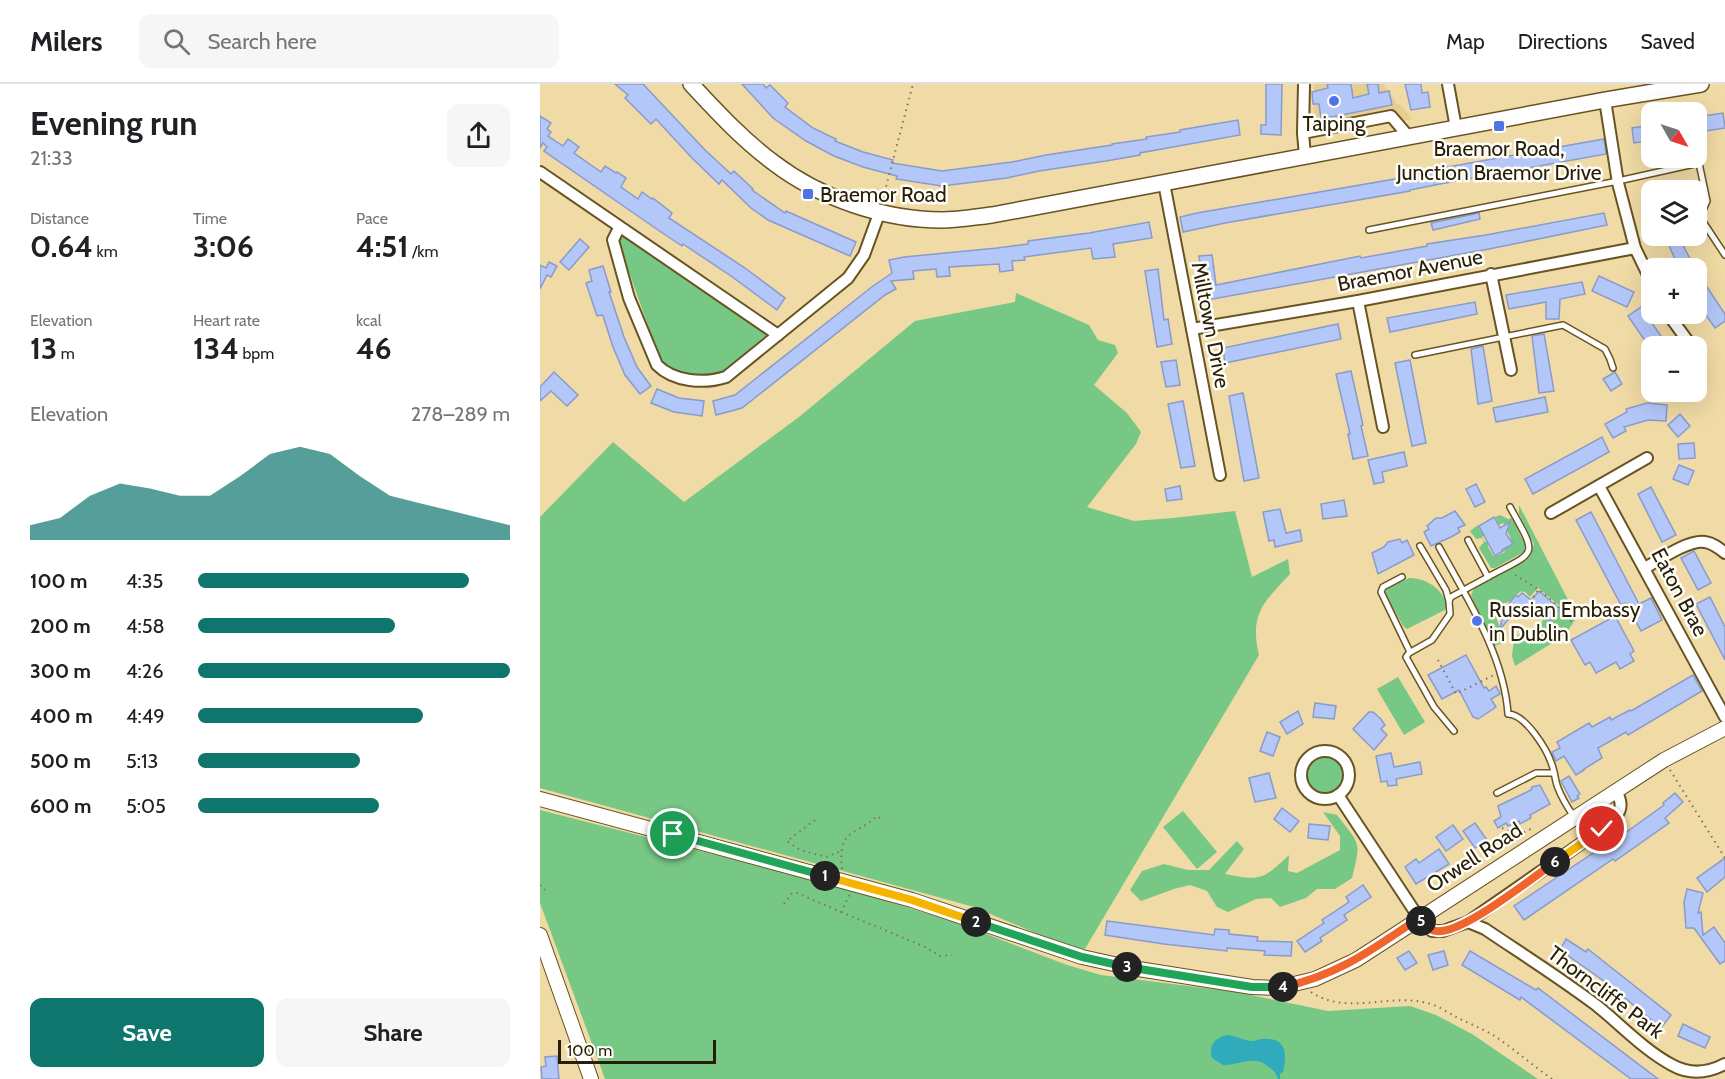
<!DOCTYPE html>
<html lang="en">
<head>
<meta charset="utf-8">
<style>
  body { margin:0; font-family:Cabin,sans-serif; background:#f6f6f6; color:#202124; height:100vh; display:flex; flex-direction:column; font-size:22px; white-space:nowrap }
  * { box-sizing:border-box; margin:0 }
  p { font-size:20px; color:#757577 }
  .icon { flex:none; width:33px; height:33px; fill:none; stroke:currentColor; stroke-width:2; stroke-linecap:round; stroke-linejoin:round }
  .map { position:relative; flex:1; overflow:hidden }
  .sheet { display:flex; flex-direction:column; background:#fff; width:540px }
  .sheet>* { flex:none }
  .needle { width:39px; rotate:129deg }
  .fabs { position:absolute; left:1101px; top:18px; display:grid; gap:12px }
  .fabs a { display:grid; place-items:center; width:66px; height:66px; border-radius:12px; background:#fff; box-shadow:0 6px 24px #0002; font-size:30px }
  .scale { position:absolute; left:18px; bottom:15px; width:158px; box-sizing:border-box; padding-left:6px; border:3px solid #261e09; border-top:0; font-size:16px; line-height:21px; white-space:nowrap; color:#261e09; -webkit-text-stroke:4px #fffdf7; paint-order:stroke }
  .pin { position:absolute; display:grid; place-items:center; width:51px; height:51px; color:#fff; margin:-26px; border:3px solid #fff; border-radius:50%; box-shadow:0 2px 6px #0007 }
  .km { position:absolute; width:30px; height:30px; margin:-15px; border-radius:50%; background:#222; color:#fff; font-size:16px; line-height:30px; text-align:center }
  .round { display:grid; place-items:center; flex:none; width:63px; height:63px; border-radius:12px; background:#f6f6f6 }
  .head { display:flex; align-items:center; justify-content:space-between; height:102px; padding:0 30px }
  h1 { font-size:33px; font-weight:700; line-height:45px }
  .figures { display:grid; grid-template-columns:repeat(3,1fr); gap:9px; height:102px; padding:6px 30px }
  .figures div { display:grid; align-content:center }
  .figures b { font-size:30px; font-weight:700 }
  .figures small { font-size:16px; font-weight:400 }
  .figures p { font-size:16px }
  .chart { height:168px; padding:12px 30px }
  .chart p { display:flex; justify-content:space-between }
  .chart svg { width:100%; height:108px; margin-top:6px; fill:#0f766e; opacity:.7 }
  .cta { display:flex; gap:12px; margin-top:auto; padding:12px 30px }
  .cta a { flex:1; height:69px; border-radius:12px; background:#0f766e; color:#fff; font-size:24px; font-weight:700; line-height:69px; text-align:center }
  .cta a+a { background:#f6f6f6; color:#202124 }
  ul { padding:0 30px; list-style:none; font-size:20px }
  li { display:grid; grid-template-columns:96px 72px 1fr; align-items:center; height:45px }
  li i { height:15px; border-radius:8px; background:#0f766e }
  header { display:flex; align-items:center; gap:36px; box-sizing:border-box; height:84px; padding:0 30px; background:#fff; border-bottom:2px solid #e0e0e0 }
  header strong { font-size:28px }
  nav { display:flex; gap:33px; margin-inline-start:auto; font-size:21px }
  .search { width:420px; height:54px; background:#f6f6f6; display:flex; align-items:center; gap:15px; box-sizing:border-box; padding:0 21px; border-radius:12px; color:#757577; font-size:22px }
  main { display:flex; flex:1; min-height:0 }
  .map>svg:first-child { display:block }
</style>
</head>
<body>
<header>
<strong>Milers</strong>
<div class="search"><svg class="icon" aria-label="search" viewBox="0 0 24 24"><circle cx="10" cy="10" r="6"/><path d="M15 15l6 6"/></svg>Search here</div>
<nav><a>Map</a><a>Directions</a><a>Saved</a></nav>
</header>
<main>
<section class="sheet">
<div class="head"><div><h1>Evening run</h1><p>21:33</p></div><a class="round"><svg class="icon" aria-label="share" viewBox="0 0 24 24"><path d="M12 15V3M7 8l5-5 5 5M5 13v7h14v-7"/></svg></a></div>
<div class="figures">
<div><p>Distance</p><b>0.64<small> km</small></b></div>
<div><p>Time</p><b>3:06</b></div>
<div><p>Pace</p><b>4:51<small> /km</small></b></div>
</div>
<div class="figures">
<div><p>Elevation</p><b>13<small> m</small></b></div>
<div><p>Heart rate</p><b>134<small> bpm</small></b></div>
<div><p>kcal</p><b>46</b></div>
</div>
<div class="chart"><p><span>Elevation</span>278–289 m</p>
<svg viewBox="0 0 160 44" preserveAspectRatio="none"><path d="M0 44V38L10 35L20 26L30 21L40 23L50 26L60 26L70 18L80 9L90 6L100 9L110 18L120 26L130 29L140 32L150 35L160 38V44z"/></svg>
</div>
<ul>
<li><b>100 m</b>4:35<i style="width:87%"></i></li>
<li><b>200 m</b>4:58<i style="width:63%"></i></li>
<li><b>300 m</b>4:26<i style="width:100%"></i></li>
<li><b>400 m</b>4:49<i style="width:72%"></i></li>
<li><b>500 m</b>5:13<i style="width:52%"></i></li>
<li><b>600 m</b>5:05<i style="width:58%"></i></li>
</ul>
<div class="cta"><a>Save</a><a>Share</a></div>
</section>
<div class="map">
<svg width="1185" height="995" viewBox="0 0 1185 995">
  <rect width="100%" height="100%" fill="#f0daa5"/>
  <polygon fill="#e6cd90" points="774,0 843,0 857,20 860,20 872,35 773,54"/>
  <g fill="#78c885">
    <path d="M83,152l144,99 -46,39c-18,6 -45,0 -60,-12l-43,-121z"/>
    <path d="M476,209l73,32 9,15 17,5 3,8 -24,32 33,28 14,19 -5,12 -49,63 47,14 39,-3 62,-7 17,66 36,-18 2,15c-26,28 -41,40 -31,81l-174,294 -17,-2 -94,-40 -434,-119v-271l73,-75 71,60 115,-85 116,-96 100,-19z"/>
    <polygon points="979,421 1037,533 1025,551 975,582 972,572 974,555 981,548 997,544 1005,534 1010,538 1022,524 998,504 990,513 984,507 983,509 981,507 970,517 963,520 965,527 962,534 959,531 957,536 965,555 962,559 952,563 931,511 934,504 985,477 991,471 994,460 979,430"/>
    <polygon points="960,431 968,435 972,434 985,461 984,468 955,484 951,484 939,464 944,458 942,454 936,455 930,447 938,441 942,449 946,448 947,450 942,453 945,458 948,457 948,463 954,473 965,468 963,465 971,461 972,458 965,441 963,439 959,441 955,433"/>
    <path d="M869,494c17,0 32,10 38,26l-2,6 -38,19 -4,-3 -18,-33 2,-4z"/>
    <polygon points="858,593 885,638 864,651 837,605"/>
    <circle cx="785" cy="691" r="18"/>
    <polygon points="0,726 301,803 415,838 527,881 561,891 696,908 788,927 870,922 896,931 932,950 998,995 65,995 0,819"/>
    <polygon points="643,727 677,768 657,785 623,743"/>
    <path d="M783,728l14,3c24,31 24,26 15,63l-17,11h-18l-11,9 -26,9 -9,-9 -15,1 -28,13 -11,-5 -10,-16 -17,-6 -16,4 -33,12 -11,-11 12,-19 22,-7 24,6h21l28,-29 7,8 -19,25c35,7 38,6 64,-19l-1,16 9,2 43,-23v-14z"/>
  </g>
  <path fill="#2fabbb" d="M688,951c8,1 17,6 24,6 4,0 7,-2 10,-2 25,-2 25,15 21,33l-3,2v5h-2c-2,-6 -4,-8 -9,-12 -15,-13 -29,-2 -46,-2l-11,-7c-4,-12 3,-21 16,-23z"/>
  <g fill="#b4c7f9" stroke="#899bcb" stroke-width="1.5">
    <polygon points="75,0 103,0 165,66 191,90 194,87 213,105 212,106 245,129 246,127 316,158 310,172 228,136 211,124 182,96 179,100 151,73 116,35 111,40 85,14 88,11"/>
    <polygon points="202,0 223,0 226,4 230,1 248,19 245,23 273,44 296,55 295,57 323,68 353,76 352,79 402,87 472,78 506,71 572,61 572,60 607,55 606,53 640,48 640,46 698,36 700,51 600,69 600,71 566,77 499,87 467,94 402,102 356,95 357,92 323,83 294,72 266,57 233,34"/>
    <polygon points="726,0 742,0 741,51 721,50 721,41 726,41"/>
    <polygon points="787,0 811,0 813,14 829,10 827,0 838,0 839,9 849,7 852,21 781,35 779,20 773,20 772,8 788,4"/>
    <polygon points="865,0 881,0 882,9 888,8 890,23 871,26"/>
    <polygon points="1183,29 1185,44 1159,48 1157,33"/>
    <polygon points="0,32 11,39 7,45 11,48 8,52 23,62 28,55 39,63 34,69 61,88 65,82 76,89 77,88 86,94 81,103 98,115 102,108 112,115 113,114 132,129 129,134 205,184 245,214 237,226 191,192 143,160 142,162 121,148 4,67 7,63 3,59 0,64"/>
    <polygon points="1112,41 1112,56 1094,59 1092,44"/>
    <polygon points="1064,55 1066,70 900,100 870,106 870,107 685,139 643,148 640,133 657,129 872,92 872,90 902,84"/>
    <polygon points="939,129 940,135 893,146 891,139"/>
    <polygon points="1064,129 1067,141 949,165 662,217 659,203 663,202 659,172 672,171 676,201 820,172 821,174 887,162 887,160 946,151"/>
    <polygon points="609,138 612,154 573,160 575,173 553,175 551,164 484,173 485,176 472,177 473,186 460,188 459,180 409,183 410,192 397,193 396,185 373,187 374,195 351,197 356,205 345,211 202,324 176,331 173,317 195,311 333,202 352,189 349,176 364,173 457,164 488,160 488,157 549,149"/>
    <polygon points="1133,152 1138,152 1155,184 1139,184 1126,155"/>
    <polygon points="40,155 49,163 29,186 20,178"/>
    <polygon points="9,178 17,182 11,193 7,191 0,205 0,181 6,184"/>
    <polygon points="63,182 71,208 69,208 84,253 97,283 111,302 100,310 85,291 73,263 63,232 62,231 57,232 46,199 52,197 49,186"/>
    <polygon points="618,185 624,236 628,235 632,260 617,263 605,187"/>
    <polygon points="1156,188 1165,204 1167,203 1185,230 1185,237 1175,244 1156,217"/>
    <polygon points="1059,192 1094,208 1087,223 1052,207"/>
    <polygon points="1042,198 1045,210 1020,215 1019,235 1006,235 1006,218 969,225 966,211"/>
    <polygon points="935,218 937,230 850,248 847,234"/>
    <polygon points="1101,223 1123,255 1110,264 1088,232"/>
    <polygon points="798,240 801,255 685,279 683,264"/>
    <polygon points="1004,250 1014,307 999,309 992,252"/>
    <polygon points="943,262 952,317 938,320 931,265"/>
    <polygon points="636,276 640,301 626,303 621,278"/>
    <polygon points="870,276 886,359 872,362 855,279"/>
    <polygon points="811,287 823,341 821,342 828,372 813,375 808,350 810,350 796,290"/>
    <polygon points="14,288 38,311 27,322 11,307 0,317 0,303"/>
    <polygon points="1075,288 1082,300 1071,307 1063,295"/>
    <polygon points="117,305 139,314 164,317 162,332 134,328 111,319"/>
    <polygon points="703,309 719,394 704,397 689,312"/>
    <polygon points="1005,313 1008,328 956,338 953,324"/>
    <polygon points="643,317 655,382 641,384 628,320"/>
    <polygon points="1107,319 1127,321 1126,337 1108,336 1084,343 1086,347 1073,354 1065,340 1087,328 1086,325"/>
    <polygon points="1140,330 1150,342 1138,353 1128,341"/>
    <polygon points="1062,353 1069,368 993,410 985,395"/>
    <polygon points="1154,359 1155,374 1139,375 1138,360"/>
    <polygon points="864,368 867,382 842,388 844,398 834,400 828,376"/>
    <polygon points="1139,381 1154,387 1148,401 1133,395"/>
    <polygon points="936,400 945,418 935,423 926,405"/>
    <polygon points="640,402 642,415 627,417 625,405"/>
    <polygon points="1111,403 1136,451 1122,458 1098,410"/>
    <polygon points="804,416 807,432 783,435 781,420"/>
    <polygon points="740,425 746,449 760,446 762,457 735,463 734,456 729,457 723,428"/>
    <polygon points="915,427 925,441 918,444 920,448 911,453 891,462 884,448 889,445 887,442 896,434 902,434"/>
    <polygon points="1051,428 1099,520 1111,514 1122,536 1101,547 1086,519 1081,521 1036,436"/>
    <polygon points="954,433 960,444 970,438 966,450 973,460 962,466 963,467 955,472 939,442"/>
    <polygon points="860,455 862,459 867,456 874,471 838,490 832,469 844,463 848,458"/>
    <polygon points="1154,467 1171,499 1158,506 1141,474"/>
    <polygon points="999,507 1020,525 1010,537 1005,533 1004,535 988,521 981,529 976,527 960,545 964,525 976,511 978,513 982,509 991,516"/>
    <polygon points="1170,513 1185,543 1185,576 1156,520"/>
    <polygon points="1075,532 1094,567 1090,570 1094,577 1080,585 1076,578 1056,589 1050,578 1045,581 1031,556"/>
    <polygon points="926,571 944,604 946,603 949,607 956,602 960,610 951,615 956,623 938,635 933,633 919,606 902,615 888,591"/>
    <polygon points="1153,591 1162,607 1088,651 1086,648 1058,664 1062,674 1044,685 1044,686 1036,691 1024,672 1016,677 1012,668 1020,664 1017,658 1049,639 1052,643 1070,633 1071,636 1090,626 1091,627"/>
    <polygon points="775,619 796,622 794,635 773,633"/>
    <polygon points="758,627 763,640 747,650 740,638"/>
    <polygon points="829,628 833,628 840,634 845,641 841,645 847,651 834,666 813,645"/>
    <polygon points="727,648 740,653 733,672 720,667"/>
    <polygon points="851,669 854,683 880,678 882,690 856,695 857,701 848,702 847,697 841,698 836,672"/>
    <polygon points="729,689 736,714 715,718 709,694"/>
    <polygon points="1029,692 1040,710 1037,712 1039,714 1032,718 1021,697"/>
    <polygon points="1000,701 1010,720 990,731 991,734 980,740 979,737 968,742 966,739 958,744 954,737 961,733 958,722 991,706 992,703"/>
    <polygon points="1135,709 1143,718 1125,734 1129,739 1075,777 1073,775 984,836 974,822 1059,765 1060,767 1124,721 1123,719"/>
    <polygon points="742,724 759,737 750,748 734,735"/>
    <polygon points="935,739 947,756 935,764 923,747"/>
    <polygon points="769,740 790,742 788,756 768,754"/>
    <polygon points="913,741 923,755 906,767 896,753"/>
    <polygon points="899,765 909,780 876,800 865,783 876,775 879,779"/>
    <polygon points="1185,774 1185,793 1167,808 1157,794"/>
    <polygon points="823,801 831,813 804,831 807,836 780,854 782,857 765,868 757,857 784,839 782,836 809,818 806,813"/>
    <polygon points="1147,805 1163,809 1158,829 1161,828 1163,851 1174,843 1185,859 1185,877 1180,880 1154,844 1146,844 1144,818"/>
    <polygon points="567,837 674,851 675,845 689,846 689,850 718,853 717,857 752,858 751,872 724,871 725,867 687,864 687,867 624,860 565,851"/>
    <polygon points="1026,855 1046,868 1048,865 1131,931 1121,944 1068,900 1020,866"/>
    <polygon points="869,867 877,879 865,886 857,874"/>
    <polygon points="904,867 908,881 893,886 888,871"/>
    <polygon points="930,867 996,906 998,904 1118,995 1091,995 981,913 980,916 922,881"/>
    <polygon points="1143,940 1170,953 1165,964 1138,952"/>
    <polygon points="17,972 19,995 2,995 1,983 6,982 5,973"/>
  </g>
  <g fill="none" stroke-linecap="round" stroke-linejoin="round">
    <defs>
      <g id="service">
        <polyline points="829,146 1078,97 1159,79 1167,117 1160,133 1185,171"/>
        <polyline points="875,271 1023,241 1065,265 1070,275 1073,284"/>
        <polyline points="880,462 906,506 909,517"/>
        <path d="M899,463c28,51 65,108 69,167 17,0 39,35 44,51 3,8 3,16 6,23 4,11 10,20 16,29"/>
        <polyline points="862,493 843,503 841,508 870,568"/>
        <path d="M948,493c50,-27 50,-19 22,-70"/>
        <polyline points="914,647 894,623 866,573 869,569 892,556 910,530 909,517 911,513 948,493 928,456"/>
        <polyline points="957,709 996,689 1014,689"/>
      </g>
      <g id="minor">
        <polyline points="764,0 763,49 765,72"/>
        <polyline points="908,0 916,44"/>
        <polyline points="1065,16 1078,99 1095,164 1112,199"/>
        <polyline points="763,49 851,32 869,53"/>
        <polyline points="0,88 238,251"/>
        <polyline points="624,99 680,391"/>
        <path d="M79,144l-6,12 16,58 28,67c17,17 47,19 69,12l122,-99 16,-23 16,-44"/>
        <polyline points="951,190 971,286"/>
        <polyline points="818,217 843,343"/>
        <polyline points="1128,230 1147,256"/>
        <polyline points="652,245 818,217 1095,164"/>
        <polyline points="1059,402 1185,633"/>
        <polyline points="1011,429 1107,374"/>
        <path d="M1105,484c14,-8 44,-29 60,-26 8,1 14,6 20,11"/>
        <circle cx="785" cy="691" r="24"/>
        <path d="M798,711l81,123 13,13h11l25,-9 17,7c37,25 75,49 111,76 25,20 48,45 76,60 18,10 36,8 53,-1"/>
        <path d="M928,838l134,-93c15,-13 25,-19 14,-38"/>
      </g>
      <g id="tertiary">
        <polyline points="0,715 372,816 542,873 592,884 712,903 737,904 775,895 816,876 1124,676 1185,644"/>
        <polyline points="0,851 51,995"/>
      </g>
      <path id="secondary" d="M151,0c26,28 52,56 83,79 46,35 110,57 168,57 16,0 33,-3 50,-5l613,-115 96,-16"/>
    </defs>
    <use href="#service" stroke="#685422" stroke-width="8"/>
    <use href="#minor" stroke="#685422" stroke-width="14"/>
    <use href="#tertiary" stroke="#685422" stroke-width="16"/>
    <use href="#secondary" stroke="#685422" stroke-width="18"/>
    <g stroke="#827450" stroke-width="2" stroke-dasharray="1.5 4.5" stroke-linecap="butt">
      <polyline points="343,114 373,0"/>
      <path d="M975,491c23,13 42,27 57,48"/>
      <polyline points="991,529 988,521 999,505"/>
      <polyline points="898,576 916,610 954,591"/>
      <polyline points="1130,686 1185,774"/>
      <polyline points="275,736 247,757 260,766 286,773 301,767"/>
      <polyline points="962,744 974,749 979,746 985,748 991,745"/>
      <path d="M302,785c-4,-41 11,-31 35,-53l3,2"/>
      <polyline points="0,801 5,806"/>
      <polyline points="244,820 252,809 257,809 301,828 310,810"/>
      <polyline points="301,828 383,862 400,872 412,871"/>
      <path d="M771,908c36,24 77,1 116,11 10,2 20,9 29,14 12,6 25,11 37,18 20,13 39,30 59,44"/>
    </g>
    <use href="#service" stroke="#fff" stroke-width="5"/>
    <use href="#minor" stroke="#fff" stroke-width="10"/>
    <use href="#tertiary" stroke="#fff" stroke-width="14"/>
    <use href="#secondary" stroke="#fff" stroke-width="15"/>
  </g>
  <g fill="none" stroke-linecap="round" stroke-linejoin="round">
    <defs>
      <polyline id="split-1" points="133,750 285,792"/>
      <polyline id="split-2" points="285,792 372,816 436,838"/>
      <polyline id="split-3" points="436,838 542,873 587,883"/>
      <polyline id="split-4" points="587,883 712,903 743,903"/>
      <path id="split-5" d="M743,903c56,-12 90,-38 136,-69l2,3"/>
      <path id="split-6" d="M881,837c6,7 11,11 20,10 27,-2 90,-52 114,-69"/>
      <polyline id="split-7" points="1015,778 1062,745"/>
    </defs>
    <use href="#split-1" stroke="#fff" stroke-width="12"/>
    <use href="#split-2" stroke="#fff" stroke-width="12"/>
    <use href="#split-3" stroke="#fff" stroke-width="12"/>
    <use href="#split-4" stroke="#fff" stroke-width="12"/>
    <use href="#split-5" stroke="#fff" stroke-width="12"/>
    <use href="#split-6" stroke="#fff" stroke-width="12"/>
    <use href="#split-7" stroke="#fff" stroke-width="12"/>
    <use href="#split-1" stroke="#22a559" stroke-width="8"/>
    <use href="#split-2" stroke="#f5b400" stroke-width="8"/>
    <use href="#split-3" stroke="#22a559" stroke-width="8"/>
    <use href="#split-4" stroke="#22a559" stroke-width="8"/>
    <use href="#split-5" stroke="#f0652b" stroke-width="8"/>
    <use href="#split-6" stroke="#f0652b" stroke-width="8"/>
    <use href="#split-7" stroke="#f5b400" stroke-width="8"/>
  </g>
  <g fill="#5073e8" stroke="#fffdf7" stroke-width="2">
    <circle cx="794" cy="17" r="6"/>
    <rect x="953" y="36" width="12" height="12" rx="3"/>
    <rect x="262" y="104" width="12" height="12" rx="3"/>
    <circle cx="937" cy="537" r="6"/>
  </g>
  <g text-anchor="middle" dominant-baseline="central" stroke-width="5" stroke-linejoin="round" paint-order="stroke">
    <g font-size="21" fill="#261e09" stroke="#fffdf7">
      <text x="794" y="39">Taiping</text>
      <text x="959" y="64">Braemor Road,<tspan x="959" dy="24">Junction Braemor Drive</tspan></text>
      <text x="280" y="110" text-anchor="start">Braemor Road</text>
      <text x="949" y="525" text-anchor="start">Russian Embassy<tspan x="949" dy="24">in Dublin</tspan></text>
    </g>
    <g font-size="21" fill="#261e09" stroke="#fffdf7">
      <text transform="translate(870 186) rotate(-11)">Braemor Avenue</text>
      <text transform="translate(671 241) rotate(79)">Milltown Drive</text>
      <text transform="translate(1140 508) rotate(62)">Eaton Brae</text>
      <text transform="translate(934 773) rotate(-33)">Orwell Road</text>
      <text transform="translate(1066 908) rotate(37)">Thorncliffe Park</text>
    </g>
  </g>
</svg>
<div class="fabs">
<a><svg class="needle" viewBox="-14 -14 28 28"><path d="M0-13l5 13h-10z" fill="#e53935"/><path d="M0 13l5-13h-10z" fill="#757577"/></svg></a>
<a><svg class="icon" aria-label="layers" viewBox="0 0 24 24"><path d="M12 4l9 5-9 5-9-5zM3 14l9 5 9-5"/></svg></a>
<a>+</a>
<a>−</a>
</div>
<div class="scale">100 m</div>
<div class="pin" style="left:133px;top:750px;background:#1e9e55"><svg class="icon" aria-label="arrive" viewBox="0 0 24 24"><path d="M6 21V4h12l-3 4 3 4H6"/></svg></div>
<div class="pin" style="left:1062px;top:745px;background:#d93025"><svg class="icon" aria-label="check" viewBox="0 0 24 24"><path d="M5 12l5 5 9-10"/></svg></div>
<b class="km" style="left:285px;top:792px">1</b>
<b class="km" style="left:436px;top:838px">2</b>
<b class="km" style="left:587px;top:883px">3</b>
<b class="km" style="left:743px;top:903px">4</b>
<b class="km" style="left:881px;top:837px">5</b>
<b class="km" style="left:1015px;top:778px">6</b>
</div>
</main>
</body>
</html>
